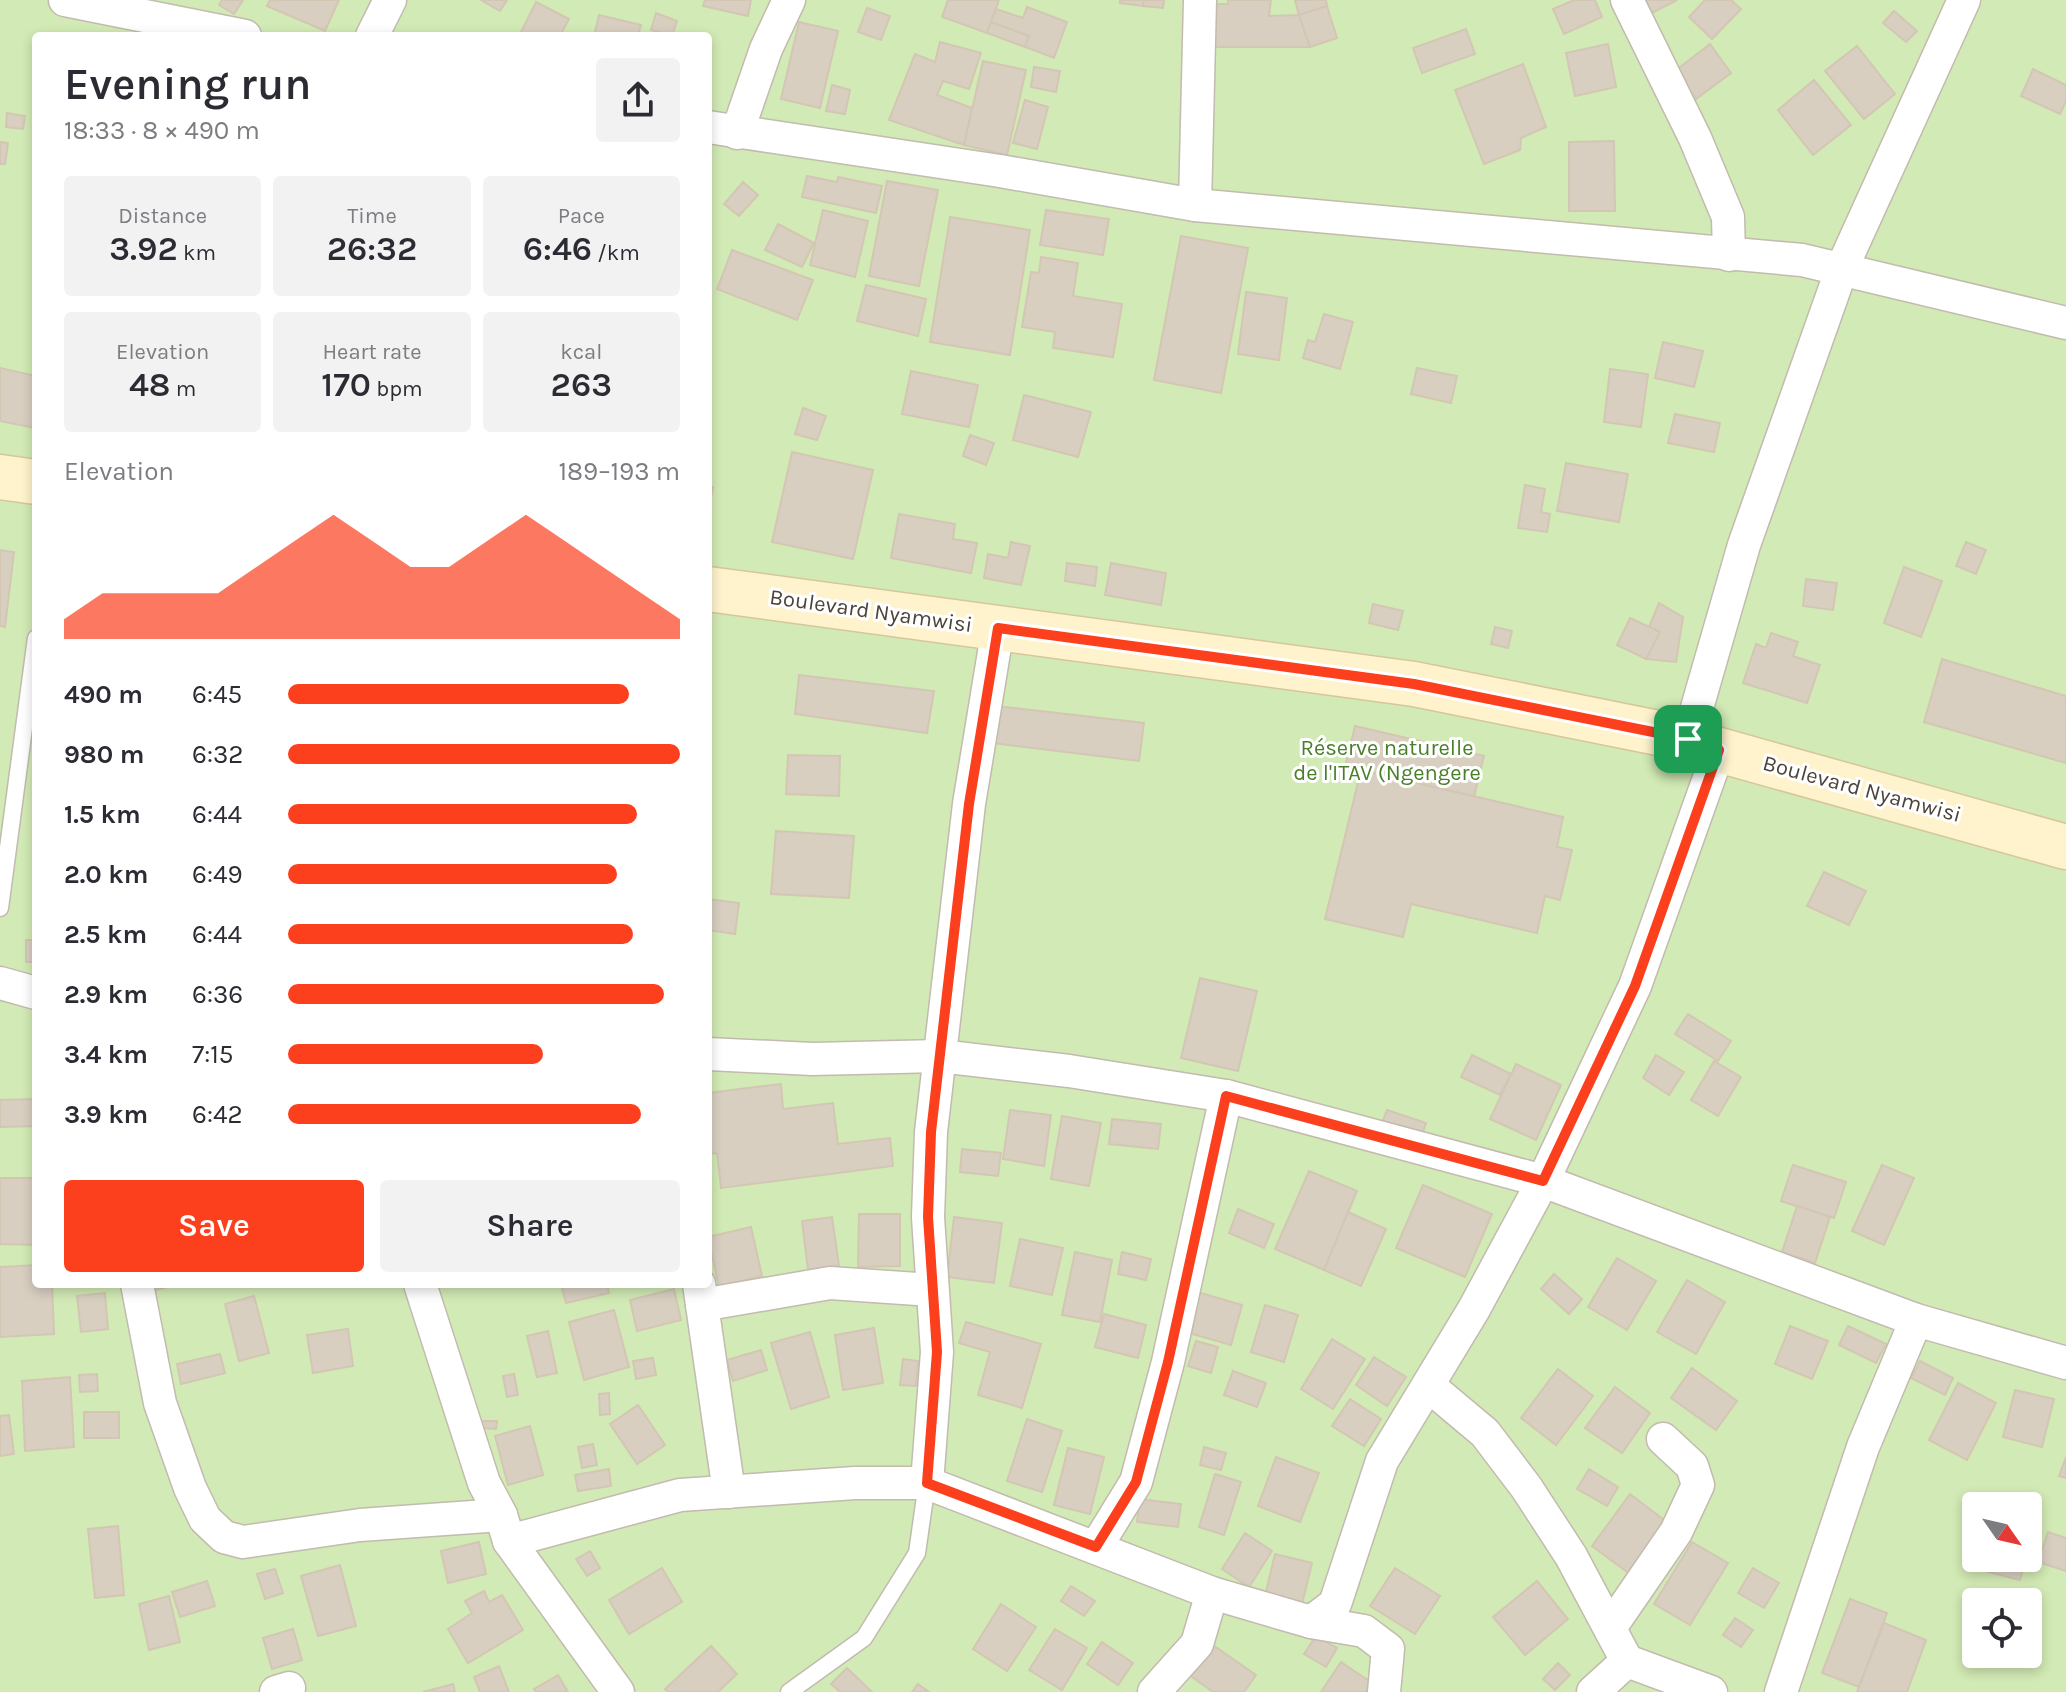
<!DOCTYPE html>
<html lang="en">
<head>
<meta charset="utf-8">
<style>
  body { margin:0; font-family:Karla,sans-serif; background:#f2f2f3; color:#2b2b33; height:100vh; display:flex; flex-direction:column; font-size:30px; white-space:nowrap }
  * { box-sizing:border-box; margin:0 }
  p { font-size:26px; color:#7c7c81 }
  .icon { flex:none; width:44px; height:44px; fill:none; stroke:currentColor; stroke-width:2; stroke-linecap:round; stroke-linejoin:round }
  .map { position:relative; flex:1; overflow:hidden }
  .panel { position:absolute; left:32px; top:32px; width:680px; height:1256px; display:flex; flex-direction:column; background:#fff; border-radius:8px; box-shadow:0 4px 12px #0003 }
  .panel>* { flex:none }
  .needle { width:52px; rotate:124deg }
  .buttons { position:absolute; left:1962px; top:1492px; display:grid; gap:16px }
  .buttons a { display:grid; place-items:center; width:80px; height:80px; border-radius:8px; background:#fff; box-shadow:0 4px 12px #0003; font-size:40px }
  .pin { position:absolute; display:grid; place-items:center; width:68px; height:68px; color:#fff; margin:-34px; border-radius:16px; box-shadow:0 4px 12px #0006 }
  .round { display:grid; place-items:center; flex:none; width:84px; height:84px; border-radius:8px; background:#f2f2f3 }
  .summary { display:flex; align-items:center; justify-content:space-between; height:136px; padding:0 32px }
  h1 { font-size:44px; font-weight:600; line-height:60px }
  .metrics { display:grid; grid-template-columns:repeat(3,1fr); gap:12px; height:136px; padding:8px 32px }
  .metrics div { display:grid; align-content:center; border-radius:8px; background:#f2f2f3; text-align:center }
  .metrics b { font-size:34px; font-weight:600 }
  .metrics small { font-size:22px; font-weight:400 }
  .metrics p { font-size:22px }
  .chart { height:224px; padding:16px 32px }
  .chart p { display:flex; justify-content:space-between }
  .chart svg { width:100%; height:144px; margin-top:8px; fill:#fc3f1d; opacity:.7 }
  .button { display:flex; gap:16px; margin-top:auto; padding:16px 32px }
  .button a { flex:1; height:92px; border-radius:8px; background:#fc3f1d; color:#fff; font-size:32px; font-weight:600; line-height:92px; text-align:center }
  .button a+a { background:#f2f2f3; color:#2b2b33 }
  ul { padding:0 32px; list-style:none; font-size:26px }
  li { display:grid; grid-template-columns:128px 96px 1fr; align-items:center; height:60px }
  li i { height:20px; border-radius:10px; background:#fc3f1d }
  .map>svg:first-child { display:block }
</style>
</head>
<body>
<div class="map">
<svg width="2066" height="1692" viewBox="0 0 2066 1692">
  <rect width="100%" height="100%" fill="#f6f3ec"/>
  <path fill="#d2eab5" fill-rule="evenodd" d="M0,0h2066v1692h-2066zM36,36h672v1248h-672zM1976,1506h52v52h-52zM1976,1602h52v52h-52z"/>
  <g fill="#d8cfc1" stroke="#d3c7b4" stroke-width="2">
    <polygon points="222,0 243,0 234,14 219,5"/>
    <polygon points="270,0 339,0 325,31 267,6"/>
    <polygon points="481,0 507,0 500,11"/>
    <polygon points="705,0 751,0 748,16 703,6"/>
    <polygon points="948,0 999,0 987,33 942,17"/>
    <polygon points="1120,0 1144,0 1143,6 1120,3"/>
    <polygon points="1144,0 1164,0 1163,8 1143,6"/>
    <polygon points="1228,0 1271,0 1269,16 1299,15 1310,47 1213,47 1212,4 1228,4"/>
    <polygon points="1295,0 1326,0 1327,6 1299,15"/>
    <polygon points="1574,0 1595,0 1602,17 1564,34 1553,9"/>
    <polygon points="1645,0 1677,0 1652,13"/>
    <polygon points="1705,0 1731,0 1741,9 1712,39 1689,17"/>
    <polygon points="536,2 569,19 560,36 519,36"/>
    <polygon points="1327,6 1337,38 1310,47 1299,15"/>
    <polygon points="1027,7 1067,22 1054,58 1025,47 1029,36 991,22 996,9 1023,18"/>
    <polygon points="867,8 890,16 881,40 858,32"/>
    <polygon points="1894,11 1917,31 1906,42 1883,23"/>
    <polygon points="656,13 677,21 672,36 651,30"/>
    <polygon points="599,15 641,25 638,36 594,36"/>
    <polygon points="799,22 838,31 820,108 781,99"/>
    <polygon points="991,22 1029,36 1025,47 987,33"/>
    <polygon points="1466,29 1475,54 1422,73 1413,48"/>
    <polygon points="940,42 981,53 969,89 943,81 937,95 972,108 964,145 889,120 915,54 935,62"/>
    <polygon points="1608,44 1616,87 1575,96 1566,53"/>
    <polygon points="1710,44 1731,73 1696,99 1675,71"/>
    <polygon points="1857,46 1895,94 1864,119 1825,71"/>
    <polygon points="983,61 1026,70 1007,155 964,145"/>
    <polygon points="1523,64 1546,127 1521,138 1520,150 1484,164 1455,90"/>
    <polygon points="1034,67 1060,71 1056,92 1031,87"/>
    <polygon points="2033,69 2066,85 2066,101 2060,114 2021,96"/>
    <polygon points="1814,80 1851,125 1813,155 1778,110"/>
    <polygon points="832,85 850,90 845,114 826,111"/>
    <polygon points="1025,100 1048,107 1037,149 1013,143"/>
    <polygon points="7,113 25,116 23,129 6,127"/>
    <polygon points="1614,141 1615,211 1569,211 1569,142"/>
    <polygon points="0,142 8,143 5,164 0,164"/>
    <polygon points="807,176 837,182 838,177 882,186 876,213 802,197"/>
    <polygon points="887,181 938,190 919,286 869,276"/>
    <polygon points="743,182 758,195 739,216 724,204"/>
    <polygon points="823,210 868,221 855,277 810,265"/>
    <polygon points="1046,210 1109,219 1103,255 1040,245"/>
    <polygon points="950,217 1030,230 1010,355 930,342"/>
    <polygon points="778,224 814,243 802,267 765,250"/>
    <polygon points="1181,236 1248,248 1221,393 1154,380"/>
    <polygon points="732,250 813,280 797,320 717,289"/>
    <polygon points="1041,257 1078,263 1073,296 1122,304 1113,357 1053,348 1055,332 1022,327 1031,272 1039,273"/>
    <polygon points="866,285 926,299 918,336 857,321"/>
    <polygon points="1246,292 1287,298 1279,360 1238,354"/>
    <polygon points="1324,314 1353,322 1340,369 1303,358 1308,340 1315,342"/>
    <polygon points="1663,342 1703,351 1694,387 1655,378"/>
    <polygon points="0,368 36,376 35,428 0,421"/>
    <polygon points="1417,368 1457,376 1451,403 1411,394"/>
    <polygon points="1610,369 1648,374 1641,427 1604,422"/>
    <polygon points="911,371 978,385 969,427 902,414"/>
    <polygon points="1024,395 1091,412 1078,457 1013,440"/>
    <polygon points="803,408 826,416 817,440 795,434"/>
    <polygon points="1675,414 1720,423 1714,452 1668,443"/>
    <polygon points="970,435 994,443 986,465 963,456"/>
    <polygon points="792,452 873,470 853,559 772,542"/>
    <polygon points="1566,463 1628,474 1619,522 1557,511"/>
    <polygon points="1525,485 1545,489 1541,512 1550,514 1547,532 1518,528"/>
    <polygon points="708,486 713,487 708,514"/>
    <polygon points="899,514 955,524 953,539 977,543 971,573 891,558"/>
    <polygon points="1011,542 1030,546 1021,585 984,578 988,554 1008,558"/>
    <polygon points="1966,542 1986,550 1976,574 1956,566"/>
    <polygon points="0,550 14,552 5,627 0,626"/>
    <polygon points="1067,563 1097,567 1095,586 1065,581"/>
    <polygon points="1111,563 1166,573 1161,605 1105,595"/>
    <polygon points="1904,567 1942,581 1921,637 1884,623"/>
    <polygon points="1806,579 1837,583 1833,610 1803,606"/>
    <polygon points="1659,603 1683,617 1676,662 1646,659 1660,632 1649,627"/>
    <polygon points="1373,604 1403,611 1398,630 1369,623"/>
    <polygon points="1630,618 1660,632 1646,659 1617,645"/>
    <polygon points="1495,627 1512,631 1508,648 1491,644"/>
    <polygon points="1771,633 1798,642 1793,656 1820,665 1807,703 1743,683 1756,644 1766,648"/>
    <polygon points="1942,659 2066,696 2066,763 1924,722"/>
    <polygon points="799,675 934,691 927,733 795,714"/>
    <polygon points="996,706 1144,723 1139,761 992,743"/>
    <polygon points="1355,726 1484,756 1474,797 1345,767"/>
    <polygon points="788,755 840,756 839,796 786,794"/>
    <polygon points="1361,770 1563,817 1557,847 1572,850 1560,900 1545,896 1537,933 1411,904 1403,937 1325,919"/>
    <polygon points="776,831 854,836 849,898 771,894"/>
    <polygon points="1824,872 1866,891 1849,925 1807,906"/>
    <polygon points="708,899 739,903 735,934 708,930"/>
    <rect x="26" y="940" width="10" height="22"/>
    <polygon points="1200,978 1257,991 1238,1071 1181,1058"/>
    <polygon points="1688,1014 1731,1041 1718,1061 1675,1034"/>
    <polygon points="1472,1055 1511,1074 1500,1095 1461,1077"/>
    <polygon points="1656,1055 1684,1072 1669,1095 1643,1078"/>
    <polygon points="1714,1061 1741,1077 1718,1116 1691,1100"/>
    <polygon points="1516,1064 1561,1085 1536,1140 1490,1119"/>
    <polygon points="781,1084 783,1109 833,1103 838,1144 890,1138 893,1166 721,1188 717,1153 708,1154 708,1093"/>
    <polygon points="36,1099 36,1126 0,1127 0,1100"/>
    <polygon points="1010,1110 1051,1115 1044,1166 1003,1159"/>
    <polygon points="1387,1110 1426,1123 1420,1141 1380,1128"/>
    <polygon points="1062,1116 1101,1123 1089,1186 1051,1179"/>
    <polygon points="1112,1119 1161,1124 1158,1149 1109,1144"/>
    <polygon points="962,1149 1001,1153 998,1176 960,1172"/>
    <polygon points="1793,1165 1846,1182 1834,1218 1781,1201"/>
    <polygon points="1882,1165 1914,1178 1884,1245 1852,1231"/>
    <polygon points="1309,1171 1357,1191 1324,1270 1275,1249"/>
    <polygon points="0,1178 36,1178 36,1245 0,1244"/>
    <polygon points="1423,1185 1492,1214 1465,1277 1396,1248"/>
    <polygon points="1797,1206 1830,1217 1815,1263 1782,1252"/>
    <polygon points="1238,1209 1274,1224 1264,1248 1229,1233"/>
    <polygon points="1348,1212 1386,1229 1361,1286 1324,1270"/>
    <polygon points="859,1214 900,1214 900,1266 858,1267"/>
    <polygon points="832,1217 839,1266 808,1270 802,1221"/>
    <polygon points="954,1217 1002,1223 994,1283 947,1277"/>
    <polygon points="751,1227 762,1276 719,1287 708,1237"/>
    <polygon points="1020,1239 1063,1248 1052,1295 1010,1286"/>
    <polygon points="1075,1252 1112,1260 1100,1322 1062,1315"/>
    <polygon points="1122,1252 1151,1259 1146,1280 1118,1274"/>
    <polygon points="1617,1258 1656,1281 1627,1330 1588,1307"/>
    <polygon points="36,1265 36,1284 52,1284 54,1334 0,1337 0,1267"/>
    <polygon points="1554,1274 1582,1299 1569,1314 1541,1289"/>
    <polygon points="1687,1280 1725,1302 1696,1354 1657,1332"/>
    <polygon points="150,1284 180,1284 151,1291"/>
    <polygon points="561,1284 607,1284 609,1293 566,1303"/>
    <polygon points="674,1289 681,1320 637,1331 630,1300"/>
    <polygon points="1194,1291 1242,1305 1231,1345 1182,1331"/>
    <polygon points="105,1293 108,1329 81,1332 77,1296"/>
    <polygon points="254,1296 269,1353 239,1361 225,1304"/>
    <polygon points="1265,1305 1298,1315 1284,1362 1251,1352"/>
    <polygon points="614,1310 629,1367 584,1380 569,1322"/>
    <polygon points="1104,1314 1146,1325 1138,1358 1095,1347"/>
    <polygon points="966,1322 1041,1344 1022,1408 978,1395 990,1352 959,1343"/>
    <polygon points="1790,1326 1828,1341 1812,1379 1775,1364"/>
    <polygon points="1848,1326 1886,1344 1876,1363 1839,1345"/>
    <polygon points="874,1328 883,1383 843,1390 835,1335"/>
    <polygon points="348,1329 353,1366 313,1373 307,1335"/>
    <polygon points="548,1331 557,1373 537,1377 527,1336"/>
    <polygon points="810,1332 829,1397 791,1409 771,1343"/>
    <polygon points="1332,1339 1365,1359 1333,1409 1301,1389"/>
    <polygon points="1196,1341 1218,1347 1211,1373 1188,1366"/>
    <polygon points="761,1350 767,1370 733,1381 727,1360"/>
    <polygon points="220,1354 225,1373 181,1384 177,1364"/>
    <polygon points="1374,1357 1406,1377 1387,1406 1356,1385"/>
    <polygon points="653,1358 656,1375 636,1379 633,1361"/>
    <polygon points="903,1359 918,1361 916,1386 900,1385"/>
    <polygon points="1920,1361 1953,1378 1945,1395 1911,1378"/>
    <polygon points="1692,1368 1737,1401 1716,1430 1671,1398"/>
    <polygon points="1558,1369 1593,1396 1556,1445 1521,1418"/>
    <polygon points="1233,1371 1266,1383 1257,1407 1224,1395"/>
    <polygon points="97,1374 98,1391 80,1392 79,1375"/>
    <polygon points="514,1374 518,1395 507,1397 503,1376"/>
    <polygon points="70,1377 74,1447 25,1451 22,1381"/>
    <polygon points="1958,1383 1996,1403 1967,1460 1929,1440"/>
    <polygon points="1615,1387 1650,1413 1622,1453 1585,1428"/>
    <polygon points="2015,1390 2054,1399 2042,1447 2003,1437"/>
    <polygon points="609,1393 610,1414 600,1415 599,1394"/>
    <polygon points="1350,1399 1381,1419 1364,1446 1332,1426"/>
    <polygon points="638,1405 665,1445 637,1464 610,1424"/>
    <rect x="84" y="1412" width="35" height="26"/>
    <polygon points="9,1415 14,1454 0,1456 0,1416"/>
    <polygon points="1027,1419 1062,1431 1042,1492 1007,1481"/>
    <polygon points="481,1421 497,1421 496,1429 481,1428"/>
    <polygon points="530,1426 543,1475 508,1485 495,1436"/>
    <polygon points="593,1444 597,1465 582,1468 578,1447"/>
    <polygon points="1204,1447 1226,1453 1221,1470 1200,1465"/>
    <polygon points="1068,1448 1104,1457 1090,1514 1054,1505"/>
    <polygon points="1276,1457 1319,1473 1300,1522 1258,1506"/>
    <polygon points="2066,1457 2066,1478 2059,1476"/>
    <polygon points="609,1469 611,1486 578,1491 575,1475"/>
    <polygon points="1589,1469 1618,1487 1607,1506 1577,1489"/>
    <polygon points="1215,1474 1241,1482 1224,1535 1199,1527"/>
    <polygon points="1630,1494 1668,1523 1630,1574 1592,1546"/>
    <polygon points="1140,1499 1181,1504 1178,1527 1137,1522"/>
    <polygon points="2028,1514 2037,1516 2028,1550"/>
    <polygon points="118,1526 124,1595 95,1598 88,1529"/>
    <polygon points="2048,1532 2066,1538 2066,1571 2038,1562"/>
    <polygon points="1245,1533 1272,1551 1249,1587 1222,1569"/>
    <polygon points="479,1542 486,1574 448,1583 441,1551"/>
    <polygon points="1692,1542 1728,1563 1690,1625 1654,1604"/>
    <polygon points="590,1551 600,1568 587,1576 576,1559"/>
    <polygon points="1275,1554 1312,1563 1302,1604 1265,1596"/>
    <polygon points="1980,1558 2026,1558 2020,1580 1977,1569"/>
    <polygon points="340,1565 356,1626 318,1636 301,1576"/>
    <polygon points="662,1568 682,1602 629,1634 609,1600"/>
    <polygon points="1395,1568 1440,1596 1415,1634 1370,1606"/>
    <polygon points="1753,1568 1779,1583 1764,1608 1738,1593"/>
    <polygon points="275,1569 283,1593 265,1599 257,1574"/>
    <polygon points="207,1581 215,1606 180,1617 172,1592"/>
    <polygon points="1537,1581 1568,1619 1525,1655 1493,1617"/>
    <polygon points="1071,1586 1095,1601 1084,1616 1061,1601"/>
    <polygon points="484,1591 489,1602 502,1595 523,1630 468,1663 448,1629 472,1613 465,1601"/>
    <polygon points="169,1596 180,1642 149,1650 139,1604"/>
    <polygon points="1850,1599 1887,1613 1859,1687 1822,1673"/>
    <polygon points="1001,1604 1036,1627 1007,1671 973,1649"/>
    <polygon points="1735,1618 1753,1630 1741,1647 1723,1635"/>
    <polygon points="1884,1623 1926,1640 1907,1692 1857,1692"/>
    <polygon points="293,1629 302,1660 272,1669 263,1638"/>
    <polygon points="1055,1629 1087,1648 1062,1690 1029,1670"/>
    <polygon points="1316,1636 1337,1648 1326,1667 1304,1654"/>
    <polygon points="1102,1642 1133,1663 1118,1685 1087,1664"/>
    <polygon points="1210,1643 1256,1675 1244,1692 1213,1692 1188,1674"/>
    <polygon points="711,1646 737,1674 718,1692 668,1692 665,1689"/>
    <polygon points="1341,1662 1372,1683 1366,1692 1321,1692"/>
    <polygon points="1558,1663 1570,1675 1555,1690 1543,1679"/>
    <polygon points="499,1666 509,1692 480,1692 474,1677"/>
    <polygon points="847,1668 872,1692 840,1692 831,1684"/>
    <polygon points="558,1675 568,1692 536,1692 534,1689"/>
    <polygon points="453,1684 455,1692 423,1692"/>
    <polygon points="918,1684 929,1692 912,1692"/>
  </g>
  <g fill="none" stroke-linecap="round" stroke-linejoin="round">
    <defs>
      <g id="lane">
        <polyline points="0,908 36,638"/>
        <polyline points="789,1692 864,1638 917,1553 927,1483"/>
      </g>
      <g id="street">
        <polyline points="65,0 245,36"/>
        <polyline points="1627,0 1695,138 1728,217 1729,255"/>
        <polyline points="372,36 390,0"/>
        <polyline points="708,127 1000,171 1195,205 1802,260 2066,323"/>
        <polyline points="737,133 766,49 789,0"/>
        <polyline points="1195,205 1200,0"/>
        <polyline points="1688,739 1744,545 1842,268 1964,0"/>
        <polyline points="0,983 36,993"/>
        <polyline points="708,1054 812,1059 940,1056 1069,1071 1226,1096 1543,1181 1916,1320 2066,1363"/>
        <polyline points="137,1284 160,1403 190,1488 205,1519 224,1537 243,1542 360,1525 501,1515"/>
        <polyline points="420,1284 484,1483 501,1515 509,1541 618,1692"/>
        <polyline points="699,1284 729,1492"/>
        <polyline points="702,1305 830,1283 932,1290"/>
        <polyline points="1429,1386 1485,1433 1526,1487 1571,1556 1627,1661 1711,1692"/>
        <polyline points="927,1483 937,1352 928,1217 931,1132 969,804 998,628"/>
        <polyline points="509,1541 680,1495 855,1483 927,1483 1212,1593 1311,1622 1364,1631 1388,1649 1384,1692"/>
        <polyline points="1096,1547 1136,1482 1168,1362 1226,1096"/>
        <polyline points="1311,1622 1335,1604 1382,1461 1474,1309 1543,1181 1635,986 1719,750"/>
        <polyline points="1610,1628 1676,1532 1698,1485 1692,1466 1663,1439"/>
        <polyline points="276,1692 289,1688"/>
        <polyline points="1154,1692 1197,1644 1212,1593"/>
        <polyline points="1593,1692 1627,1661"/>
        <polyline points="1781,1692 1863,1447 1916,1320"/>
      </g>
      <g id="secondary">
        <polyline points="0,477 36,482"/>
        <polyline points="708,589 1414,684 1688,739 1719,750 2066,847"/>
      </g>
    </defs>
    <use href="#lane" stroke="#c2bbae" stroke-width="19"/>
    <use href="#street" stroke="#c2bbae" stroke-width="35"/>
    <use href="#secondary" stroke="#d6c79b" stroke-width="47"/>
    <use href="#lane" stroke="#fff" stroke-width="16"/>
    <use href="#street" stroke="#fff" stroke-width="32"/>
    <use href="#secondary" stroke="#fff3cd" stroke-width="44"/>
  </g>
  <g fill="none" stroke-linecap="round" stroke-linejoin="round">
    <defs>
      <polygon id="route" points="998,628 1414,684 1688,739 1719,750 1635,986 1543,1181 1226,1096 1168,1362 1136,1482 1096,1547 927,1483 937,1352 928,1217 931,1132 969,804"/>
    </defs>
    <use href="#route" stroke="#fff" stroke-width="16"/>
    <use href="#route" stroke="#fc3f1d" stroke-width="10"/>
  </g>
  <g text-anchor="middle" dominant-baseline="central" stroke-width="6" stroke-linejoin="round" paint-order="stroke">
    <g font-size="22" fill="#4b4439" stroke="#fff">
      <text transform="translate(871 611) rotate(8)">Boulevard Nyamwisi</text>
      <text transform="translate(1862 789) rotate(15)">Boulevard Nyamwisi</text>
    </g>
    <g font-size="22" fill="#4a7f2a" stroke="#fff">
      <text x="1387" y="748">Réserve naturelle<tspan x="1387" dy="25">de l'ITAV (Ngengere</tspan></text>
    </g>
  </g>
</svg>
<div class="buttons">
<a><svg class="needle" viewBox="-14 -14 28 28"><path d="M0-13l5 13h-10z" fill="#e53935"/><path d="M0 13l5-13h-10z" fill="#7c7c81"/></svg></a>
<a><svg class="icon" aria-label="locate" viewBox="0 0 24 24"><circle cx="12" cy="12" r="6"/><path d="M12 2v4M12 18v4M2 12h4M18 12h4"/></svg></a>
</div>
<div class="pin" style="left:1688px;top:739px;background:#1e9e55"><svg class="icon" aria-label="arrive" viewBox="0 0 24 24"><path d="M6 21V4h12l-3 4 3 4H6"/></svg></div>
<section class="panel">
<div class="summary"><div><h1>Evening run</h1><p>18:33 · 8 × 490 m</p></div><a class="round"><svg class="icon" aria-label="share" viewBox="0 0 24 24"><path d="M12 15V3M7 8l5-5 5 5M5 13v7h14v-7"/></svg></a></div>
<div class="metrics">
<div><p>Distance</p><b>3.92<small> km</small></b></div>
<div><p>Time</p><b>26:32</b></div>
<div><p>Pace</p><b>6:46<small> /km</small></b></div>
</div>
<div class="metrics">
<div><p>Elevation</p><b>48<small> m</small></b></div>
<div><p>Heart rate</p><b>170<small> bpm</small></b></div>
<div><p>kcal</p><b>263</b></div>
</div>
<div class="chart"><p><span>Elevation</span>189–193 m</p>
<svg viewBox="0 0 160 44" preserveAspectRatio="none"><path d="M0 44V38L10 30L20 30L30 30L40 30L50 22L60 14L70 6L80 14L90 22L100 22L110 14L120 6L130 14L140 22L150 30L160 38V44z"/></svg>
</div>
<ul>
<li><b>490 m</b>6:45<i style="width:87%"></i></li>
<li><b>980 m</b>6:32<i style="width:100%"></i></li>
<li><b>1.5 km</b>6:44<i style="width:89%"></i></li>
<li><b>2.0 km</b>6:49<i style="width:84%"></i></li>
<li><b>2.5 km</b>6:44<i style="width:88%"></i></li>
<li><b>2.9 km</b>6:36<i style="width:96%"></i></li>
<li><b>3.4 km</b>7:15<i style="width:65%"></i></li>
<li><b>3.9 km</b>6:42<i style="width:90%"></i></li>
</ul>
<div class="button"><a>Save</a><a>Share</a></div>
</section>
</div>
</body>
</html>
